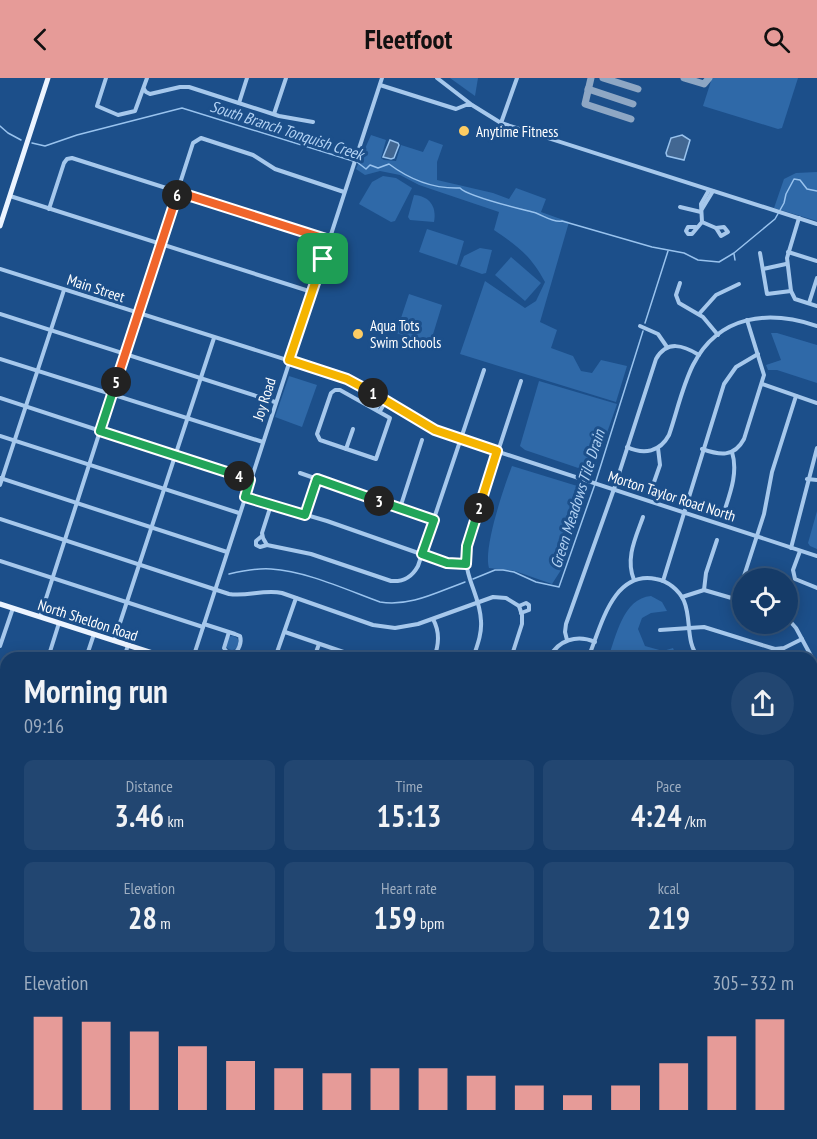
<!DOCTYPE html>
<html lang="en">
<head>
<meta charset="utf-8">
<style>
  body { margin:0; font-family:"PT Sans Narrow",sans-serif; background:#224671; color:#f1f3f6; height:100vh; display:flex; flex-direction:column; font-size:22px; white-space:nowrap }
  * { box-sizing:border-box; margin:0 }
  p { font-size:20px; color:#9dadc0 }
  .icon { flex:none; width:33px; height:33px; fill:none; stroke:currentColor; stroke-width:2; stroke-linecap:round; stroke-linejoin:round }
  .map { position:relative; flex:1; overflow:hidden }
  .drawer { position:absolute; left:0px; top:574px; width:818px; height:488px; display:flex; flex-direction:column; background:#153b68; border-radius:18px 18px 0 0; box-shadow:0 3px 15px #0003,0 0 0 2px #34557c }
  .drawer>* { flex:none }
  .tools { position:absolute; left:732px; top:490px; display:grid; gap:12px }
  .tools a { display:grid; place-items:center; width:66px; height:66px; border-radius:50%; background:#153b68; box-shadow:0 3px 15px #0003,0 0 0 2px #34557c; font-size:30px }
  .pin { position:absolute; display:grid; place-items:center; width:51px; height:51px; color:#fff; margin:-26px; border-radius:12px; box-shadow:0 3px 9px #0006 }
  .km { position:absolute; width:30px; height:30px; margin:-15px; border-radius:50%; background:#222; color:#fff; font-size:16px; line-height:30px; text-align:center }
  .round { display:grid; place-items:center; flex:none; width:63px; height:63px; border-radius:32px; background:#224671 }
  .headline { display:flex; align-items:center; justify-content:space-between; height:102px; padding:0 24px }
  h1 { font-size:33px; font-weight:700; line-height:45px }
  .stats { display:grid; grid-template-columns:repeat(3,1fr); gap:9px; height:102px; padding:6px 24px }
  .stats div { display:grid; align-content:center; border-radius:9px; background:#224671; text-align:center }
  .stats b { font-size:30px; font-weight:700 }
  .stats small { font-size:16px; font-weight:400 }
  .stats p { font-size:16px }
  .chart { height:168px; padding:12px 24px }
  .chart p { display:flex; justify-content:space-between }
  .chart svg { width:100%; height:108px; margin-top:6px; stroke:#e69b98; stroke-width:6 }
  header { display:flex; justify-content:space-between; align-items:center; height:78px; padding:0 24px; background:#e69b98; color:#111; font-size:27px; font-weight:700 }
  .map>svg:first-child { display:block }
</style>
</head>
<body>
<header><svg class="icon" aria-label="back" viewBox="0 0 24 24"><path d="M15 5l-7 7 7 7"/></svg>Fleetfoot<svg class="icon" aria-label="search" viewBox="0 0 24 24"><circle cx="10" cy="10" r="6"/><path d="M15 15l6 6"/></svg></header>
<div class="map">
<svg width="817" height="1061" viewBox="0 0 817 1061">
  <rect width="100%" height="100%" fill="#1c4f8a"/>
  <g fill="#2f69a8">
    <polygon points="450,0 478,0 475,18"/>
    <polygon points="712,0 798,0 782,50 778,51 703,28"/>
    <path d="M371,57l15,5 -5,18 3,2 12,1 5,-16 22,7 6,-12 14,5 -6,17v18l56,13 16,6 7,-11 30,11 -5,13 28,10 -29,100 17,8 -6,18 22,8 8,15 11,2 9,-13 26,6 -11,36 -156,-48 25,-73 40,27 11,-7 9,-19c-14,-26 -27,-36 -51,-52l5,-18 -80,-27 -19,-10 -20,-4 -15,4 -9,-6z"/>
    <polygon points="817,94 817,143 774,130 784,101 796,95"/>
    <polygon points="383,98 396,100 412,110 395,143 391,144 359,126 372,104"/>
    <path d="M414,117c15,1 23,11 20,27l-24,-2 -2,-3z"/>
    <polygon points="427,151 464,163 457,187 419,174"/>
    <polygon points="480,170 492,172 486,195 482,196 460,188 464,178"/>
    <polygon points="511,179 541,205 525,223 495,197"/>
    <polygon points="409,216 442,227 430,266 396,255"/>
    <polygon points="771,255 777,255 817,267 817,305 777,292 768,292 766,287 781,282"/>
    <polygon points="289,298 317,307 302,349 275,339"/>
    <polygon points="539,303 617,326 593,395 525,372 520,368"/>
    <path d="M512,388l75,23 -26,81 -9,14 -37,-13 -26,-3c-6,-20 15,-81 23,-102z"/>
    <polygon points="817,433 817,471 810,468 808,465"/>
    <path d="M651,518l11,6 5,9 -16,2 -9,5 -4,11 7,17 18,5 10,-3 4,10h-69c8,-21 15,-60 43,-62z"/>
    <circle cx="232" cy="565" r="7"/>
    <polygon points="814,745 817,746 817,806 812,804 812,753"/>
    <polygon points="307,1056 355,1056 353,1061 306,1061"/>
  </g>
  <g fill="#426792" stroke="#99c3ee" stroke-width="1.5">
    <polygon points="682,57 690,62 684,82 667,78 666,75 671,60"/>
    <polygon points="390,62 398,65 399,67 394,80 391,81 383,79"/>
  </g>
  <g fill="none" stroke-linecap="round" stroke-linejoin="round">
    <g stroke="#99c3ee" stroke-width="1.5">
      <polyline points="0,48 8,55 21,62"/>
      <polyline points="32,65 45,68 77,57 182,30 353,83"/>
      <path d="M357,84l9,7 4,-4 8,3 11,-4c20,15 45,25 71,24 8,9 61,21 76,25 8,3 18,10 26,8l90,26 32,6 14,7 21,2 15,-9 41,-34 9,-16 2,-9 8,-15 6,1 7,9 10,2"/>
      <polyline points="734,176 735,182"/>
      <polyline points="645,245 668,173"/>
      <path d="M229,496c13,-3 29,-6 42,-5 35,2 76,21 109,33 30,5 57,-10 85,-20"/>
      <polyline points="473,501 495,492 503,492 514,494 536,504 559,509 595,406 643,253"/>
      <polyline points="814,700 817,693"/>
      <polyline points="812,707 814,701"/>
      <polyline points="812,782 817,773"/>
      <polyline points="164,1061 166,1056"/>
    </g>
    <g stroke="#8ea7c4" stroke-width="7">
      <polyline points="591,0 585,26 631,41"/>
      <polyline points="603,0 638,11"/>
      <polyline points="684,0 704,6 709,0"/>
      <polyline points="588,11 633,26"/>
    </g>
    <g stroke="#a6c8ec" stroke-width="4">
      <polyline points="106,0 97,28 118,37 135,33 147,0"/>
      <polyline points="437,0 472,27 501,45 817,146"/>
      <polyline points="380,7 456,31 466,27 471,27"/>
      <polyline points="144,11 146,14 150,16 180,9 189,9 279,38 313,44"/>
      <polyline points="239,25 247,0"/>
      <polyline points="274,36 286,0"/>
      <polyline points="501,45 517,0"/>
      <polyline points="10,118 312,214"/>
      <polyline points="680,129 701,134"/>
      <polyline points="49,131 64,85 67,81 72,80 329,162"/>
      <polyline points="702,131 713,113"/>
      <polyline points="799,140 787,180 791,213 795,221 817,228"/>
      <polyline points="702,144 716,150"/>
      <polyline points="696,149 688,149 686,153 688,156 692,156 702,144 701,126 709,112"/>
      <polygon points="724,149 728,154 721,158 716,150"/>
      <polyline points="788,174 817,183"/>
      <polyline points="760,175 767,216 791,213"/>
      <path d="M0,191l347,110c36,16 66,42 103,57l367,120"/>
      <polyline points="763,191 786,186"/>
      <polyline points="680,205 676,217 679,225 703,239 718,257"/>
      <polyline points="809,225 817,200"/>
      <polyline points="0,236 275,324"/>
      <polyline points="699,236 716,217 739,206"/>
      <polyline points="640,248 658,256 667,269"/>
      <polyline points="0,281 263,364"/>
      <polyline points="762,306 817,325"/>
      <polygon points="335,312 340,312 390,340 376,381 320,362 317,356 331,315"/>
      <polyline points="0,320 250,402"/>
      <polyline points="376,331 382,321"/>
      <polyline points="380,333 386,323"/>
      <polyline points="0,358 239,435"/>
      <path d="M627,369c17,8 33,5 42,-12 8,-23 13,-48 24,-70 26,-51 76,-55 124,-39"/>
      <polyline points="346,371 353,351"/>
      <path d="M702,371c17,6 32,9 42,-10l20,-64 -17,-55"/>
      <polyline points="300,395 434,442"/>
      <polyline points="0,400 227,474"/>
      <polyline points="807,401 817,402"/>
      <polyline points="0,407 64,212"/>
      <polyline points="653,407 660,387 658,370"/>
      <polyline points="245,419 327,443 441,483 466,486"/>
      <path d="M271,427l-9,28 1,5 4,7 44,9 80,27c13,1 21,-4 27,-15l66,-196"/>
      <polyline points="400,430 422,362"/>
      <path d="M725,431c6,-18 13,-38 7,-57"/>
      <polyline points="305,437 317,401"/>
      <path d="M0,441l229,75c18,3 35,-5 53,-1l91,32 22,3 23,-4 75,-27 13,1 13,8 3,9v9l-11,34"/>
      <polyline points="262,458 256,463 256,467 260,469 267,467"/>
      <polyline points="791,470 817,370"/>
      <polyline points="800,473 793,492 795,501 817,510"/>
      <polyline points="0,483 203,549"/>
      <polyline points="743,501 764,436 772,394 796,318"/>
      <path d="M634,502c-9,-22 2,-43 9,-63"/>
      <polyline points="663,503 724,306 736,289 758,276"/>
      <polyline points="704,512 706,495 717,462"/>
      <polyline points="682,519 704,512 742,523"/>
      <polyline points="736,521 742,502"/>
      <polyline points="519,528 526,525 529,527 529,532 521,535"/>
      <polyline points="40,539 193,65 201,60 253,77 275,91 344,114"/>
      <path d="M433,541c7,13 6,25 1,39"/>
      <polyline points="788,541 796,550 817,589"/>
      <path d="M204,546l31,10 5,2c2,6 -1,15 -7,18l-7,-3 -2,-3 5,-16"/>
      <polyline points="660,552 704,549 775,571 784,570 802,561"/>
      <polyline points="285,554 361,580"/>
      <path d="M567,562l-2,-8 1,-8 48,-135 42,-130c11,-19 27,-14 43,-4"/>
      <polyline points="114,563 214,260"/>
      <polyline points="0,568 13,530"/>
      <polyline points="32,580 35,576 48,579"/>
      <polyline points="48,580 59,545"/>
      <polyline points="86,580 94,556"/>
      <polyline points="124,580 128,567"/>
      <polyline points="193,580 382,0"/>
      <polyline points="275,580 296,520"/>
      <polyline points="314,580 319,566"/>
      <path d="M473,580c4,-12 9,-24 8,-37 -1,-28 -19,-44 -14,-75l54,-165"/>
      <path d="M549,580c9,-18 28,-24 46,-16"/>
      <path d="M588,580c13,-30 24,-88 68,-79 12,2 23,11 28,22 8,19 1,41 15,57"/>
      <polyline points="812,597 817,594"/>
      <polyline points="812,622 817,624"/>
      <polyline points="0,650 6,639"/>
      <polyline points="812,660 817,661"/>
      <polyline points="0,712 6,714"/>
      <polyline points="0,757 6,759"/>
      <polyline points="812,809 817,811"/>
      <polyline points="817,837 813,852 817,863"/>
      <polyline points="0,860 6,862"/>
      <polyline points="812,890 817,892"/>
      <polyline points="812,930 817,932"/>
      <polyline points="0,965 6,967"/>
      <polyline points="0,991 6,972"/>
      <polyline points="0,1004 6,1008"/>
      <polyline points="812,1034 817,1017"/>
      <polyline points="0,1045 6,1047"/>
      <polyline points="730,1056 731,1061"/>
      <polyline points="9,1061 11,1056"/>
      <polyline points="37,1061 39,1056"/>
      <polyline points="382,1061 385,1061"/>
      <polyline points="462,1061 463,1056"/>
      <polyline points="507,1061 508,1057"/>
      <polyline points="554,1061 555,1056"/>
      <polyline points="802,1061 804,1056"/>
    </g>
    <g stroke="#ecf4ff" stroke-width="5">
      <polyline points="0,148 48,0"/>
      <polyline points="0,526 168,580"/>
      <polyline points="812,734 817,718"/>
      <polyline points="564,1056 573,1061"/>
      <polyline points="699,1061 701,1056"/>
    </g>
  </g>
  <g fill="none" stroke-linecap="round" stroke-linejoin="round">
    <defs>
      <polyline id="split-1" points="323,181 289,282 347,301 373,315"/>
      <polyline id="split-2" points="373,315 435,352 497,373 479,430"/>
      <polyline id="split-3" points="379,423 434,442 422,476 447,485 466,486 467,468 479,430"/>
      <polyline id="split-4" points="239,398 250,402 245,419 305,437 317,401 379,423"/>
      <polyline id="split-5" points="116,304 100,353 239,398"/>
      <polyline id="split-6" points="116,304 177,117"/>
      <polyline id="split-7" points="177,117 178,114 329,162 323,181"/>
    </defs>
    <use href="#split-1" stroke="#fff" stroke-width="12"/>
    <use href="#split-2" stroke="#fff" stroke-width="12"/>
    <use href="#split-3" stroke="#fff" stroke-width="12"/>
    <use href="#split-4" stroke="#fff" stroke-width="12"/>
    <use href="#split-5" stroke="#fff" stroke-width="12"/>
    <use href="#split-6" stroke="#fff" stroke-width="12"/>
    <use href="#split-7" stroke="#fff" stroke-width="12"/>
    <use href="#split-1" stroke="#f5b400" stroke-width="8"/>
    <use href="#split-2" stroke="#f5b400" stroke-width="8"/>
    <use href="#split-3" stroke="#22a559" stroke-width="8"/>
    <use href="#split-4" stroke="#22a559" stroke-width="8"/>
    <use href="#split-5" stroke="#22a559" stroke-width="8"/>
    <use href="#split-6" stroke="#f0652b" stroke-width="8"/>
    <use href="#split-7" stroke="#f0652b" stroke-width="8"/>
  </g>
  <g fill="#fdcc63" stroke="#1c4f8a" stroke-width="2">
    <circle cx="464" cy="53" r="6"/>
    <circle cx="358" cy="256" r="6"/>
  </g>
  <g text-anchor="middle" dominant-baseline="central" stroke-width="6" stroke-linejoin="round" paint-order="stroke">
    <g font-size="15" fill="#fff" stroke="#1c4f8a" text-anchor="start">
      <text x="476" y="53">Anytime Fitness</text>
      <text x="370" y="247">Aqua Tots<tspan x="370" dy="17">Swim Schools</tspan></text>
    </g>
    <g font-size="15" fill="#fff" stroke="#1c4f8a">
      <text transform="translate(96 210) rotate(18)">Main Street</text>
      <text transform="translate(264 321) rotate(-72)">Joy Road</text>
      <text transform="translate(672 418) rotate(18)">Morton Taylor Road North</text>
      <text transform="translate(88 542) rotate(18)">North Sheldon Road</text>
    </g>
    <g font-size="16" font-style="italic" fill="#b2d2f4" stroke="#1c4f8a">
      <text transform="translate(287 52) rotate(18)">South Branch Tonquish Creek</text>
      <text transform="translate(577 421) rotate(-72)">Green Meadows Tile Drain</text>
    </g>
  </g>
</svg>
<div class="tools">
<a><svg class="icon" aria-label="locate" viewBox="0 0 24 24"><circle cx="12" cy="12" r="6"/><path d="M12 2v4M12 18v4M2 12h4M18 12h4"/></svg></a>
</div>
<div class="pin" style="left:323px;top:181px;background:#1e9e55"><svg class="icon" aria-label="arrive" viewBox="0 0 24 24"><path d="M6 21V4h12l-3 4 3 4H6"/></svg></div>
<b class="km" style="left:373px;top:315px">1</b>
<b class="km" style="left:479px;top:430px">2</b>
<b class="km" style="left:379px;top:423px">3</b>
<b class="km" style="left:239px;top:398px">4</b>
<b class="km" style="left:116px;top:304px">5</b>
<b class="km" style="left:177px;top:117px">6</b>
<section class="drawer">
<div class="headline"><div><h1>Morning run</h1><p>09:16</p></div><a class="round"><svg class="icon" aria-label="share" viewBox="0 0 24 24"><path d="M12 15V3M7 8l5-5 5 5M5 13v7h14v-7"/></svg></a></div>
<div class="stats">
<div><p>Distance</p><b>3.46<small> km</small></b></div>
<div><p>Time</p><b>15:13</b></div>
<div><p>Pace</p><b>4:24<small> /km</small></b></div>
</div>
<div class="stats">
<div><p>Elevation</p><b>28<small> m</small></b></div>
<div><p>Heart rate</p><b>159<small> bpm</small></b></div>
<div><p>kcal</p><b>219</b></div>
</div>
<div class="chart"><p><span>Elevation</span>305–332 m</p>
<svg viewBox="0 0 160 44" preserveAspectRatio="none"><path d="M5 44V6M15 44V8M25 44V12M35 44V18M45 44V24M55 44V27M65 44V29M75 44V27M85 44V27M95 44V30M105 44V34M115 44V38M125 44V34M135 44V25M145 44V14M155 44V7"/></svg>
</div>
</section>
</div>
</body>
</html>
